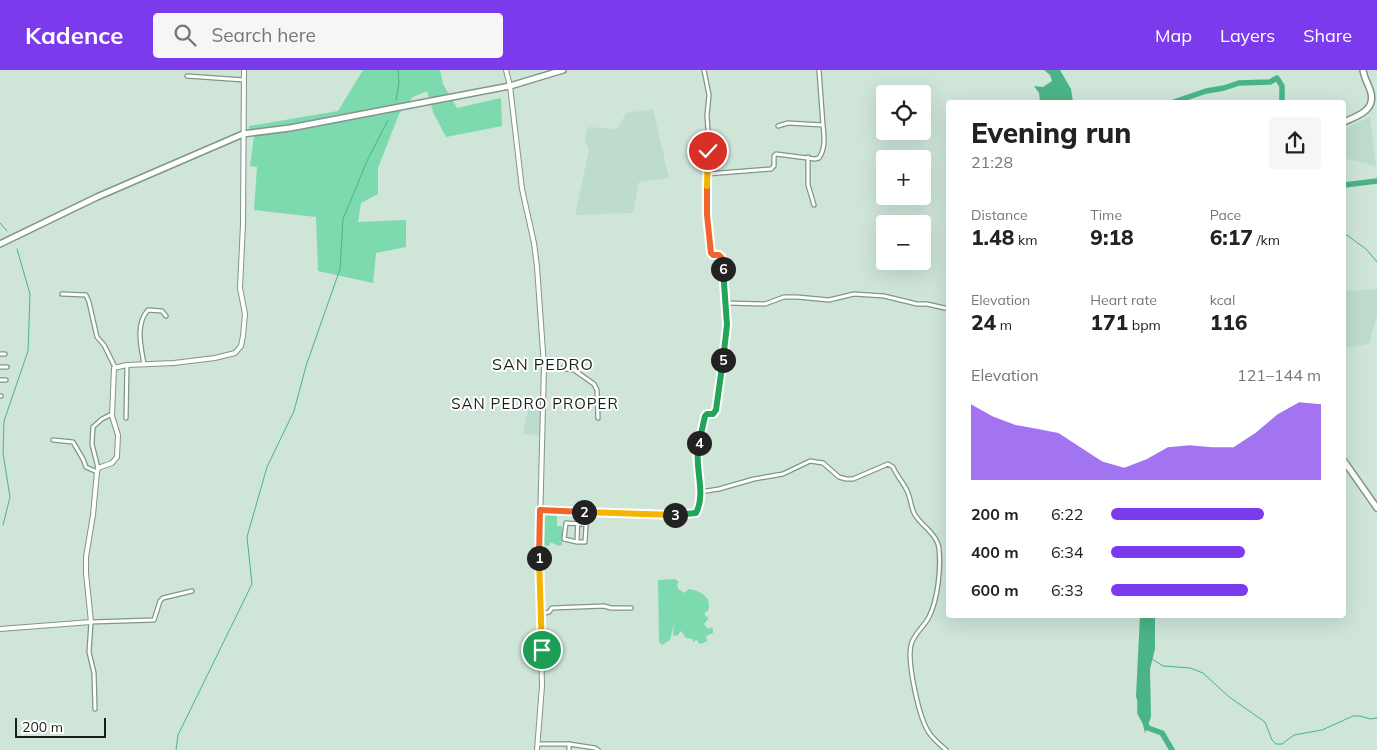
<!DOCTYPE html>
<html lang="en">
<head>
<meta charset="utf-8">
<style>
  body { margin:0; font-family:Mulish,sans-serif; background:#f6f6f6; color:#222; height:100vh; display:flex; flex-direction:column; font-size:19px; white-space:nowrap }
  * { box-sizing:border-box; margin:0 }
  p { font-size:16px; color:#767676 }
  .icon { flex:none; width:28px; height:28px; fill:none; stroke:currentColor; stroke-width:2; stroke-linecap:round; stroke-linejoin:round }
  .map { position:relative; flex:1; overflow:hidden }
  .side { position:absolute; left:946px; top:30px; width:400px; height:518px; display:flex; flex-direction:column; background:#fff; border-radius:5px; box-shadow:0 5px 20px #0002 }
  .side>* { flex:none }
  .controls { position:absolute; left:876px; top:15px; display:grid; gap:10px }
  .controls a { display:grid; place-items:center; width:55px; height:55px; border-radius:5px; background:#fff; box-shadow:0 5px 20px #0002; font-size:25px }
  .scale { position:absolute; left:15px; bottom:12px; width:91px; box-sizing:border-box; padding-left:5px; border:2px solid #18201c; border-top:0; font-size:14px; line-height:18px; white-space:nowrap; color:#18201c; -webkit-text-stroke:4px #fff; paint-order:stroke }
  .pin { position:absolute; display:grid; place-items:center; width:42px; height:42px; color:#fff; margin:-21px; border:2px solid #fff; border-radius:50%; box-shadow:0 1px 5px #0007 }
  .km { position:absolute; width:25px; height:25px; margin:-12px; border-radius:50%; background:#222; color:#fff; font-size:14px; line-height:25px; text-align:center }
  .round { display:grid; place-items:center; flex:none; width:52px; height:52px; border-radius:5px; background:#f6f6f6 }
  .overview { display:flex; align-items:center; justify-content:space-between; height:85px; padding:0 25px }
  h1 { font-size:28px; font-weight:800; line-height:38px }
  .metrics { display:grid; grid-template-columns:repeat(3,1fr); gap:8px; height:85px; padding:5px 25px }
  .metrics div { display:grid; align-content:center }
  .metrics b { font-size:21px; font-weight:800 }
  .metrics small { font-size:14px; font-weight:400 }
  .metrics p { font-size:14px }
  .chart { height:140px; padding:10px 25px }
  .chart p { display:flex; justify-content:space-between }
  .chart svg { width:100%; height:90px; margin-top:5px; fill:#7c3aed; opacity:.7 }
  ul { padding:0 25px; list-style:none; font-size:16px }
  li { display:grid; grid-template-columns:80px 60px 1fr; align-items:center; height:38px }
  li i { height:12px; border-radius:6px; background:#7c3aed }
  header { display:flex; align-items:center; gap:30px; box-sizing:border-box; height:70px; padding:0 25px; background:#7c3aed; color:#fff }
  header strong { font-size:24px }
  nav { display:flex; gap:28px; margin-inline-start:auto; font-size:18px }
  .search { width:350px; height:45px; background:#f6f6f6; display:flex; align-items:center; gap:12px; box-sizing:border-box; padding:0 18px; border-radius:5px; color:#767676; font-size:19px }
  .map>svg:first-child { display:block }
</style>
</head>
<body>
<header>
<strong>Kadence</strong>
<div class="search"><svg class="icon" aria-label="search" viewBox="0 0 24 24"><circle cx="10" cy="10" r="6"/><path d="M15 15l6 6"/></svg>Search here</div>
<nav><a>Map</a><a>Layers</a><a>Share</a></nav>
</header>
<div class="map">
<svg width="1377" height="680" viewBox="0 0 1377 680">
  <rect width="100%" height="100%" fill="#cee5d8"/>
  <g fill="#bedccb">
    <polygon points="653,39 669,108 639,112 633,143 575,145 589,80 585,69 588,57 618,59 626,43"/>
    <polygon points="1370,47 1376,96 1344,88 1344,59"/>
    <polygon points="1377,219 1377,244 1369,274 1344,278 1344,221"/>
    <polygon points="541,339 540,366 523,364 528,340"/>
  </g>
  <g fill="#7cdaae">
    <polygon points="363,0 440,0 443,14 457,38 501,28 502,56 446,67 433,42 427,21 413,27 399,44 378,98 378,124 361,133 358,152 406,150 406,177 376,183 373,213 318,201 316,147 254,140 257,97 250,96 254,66 249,65 249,56 338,41"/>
    <polygon points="541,441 557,442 557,456 562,456 562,475 559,476 550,472 549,476 540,475 541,464 544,464 545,460 541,460"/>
    <path d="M675,509l4,3 -2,2 1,5 7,4 3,-4c12,1 25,9 20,22l-3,1v4l3,1v2l-4,5 4,5 3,-2 2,2v4l-7,3 1,5 -6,3 -3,-1v-2l-2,-1 -3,2v-3l-7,-1 -5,-7 -4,5 -4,-1 1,-11 -4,16 -8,5 -3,-3 -1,-62z"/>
  </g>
  <g fill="#4bb486">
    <polygon points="1044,0 1060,0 1071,19 1073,32 1040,32 1039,23 1034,16 1043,17 1052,11 1050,5"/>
    <polygon points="1140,545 1155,545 1155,579 1150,599 1151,647 1145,663 1136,626"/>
  </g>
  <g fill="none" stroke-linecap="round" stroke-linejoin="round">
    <g stroke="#4bb486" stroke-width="1">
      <polyline points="396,30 399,13 398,0"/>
      <polyline points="0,153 7,161"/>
      <polyline points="1344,163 1366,179 1377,192"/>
      <polyline points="3,455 10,427 3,383 4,351 28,281 30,224 17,179"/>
      <polyline points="1152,589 1163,596 1190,598 1203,603 1228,626 1265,652 1272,670 1276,674 1282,674 1294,665 1322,660 1353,646 1360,646 1370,649 1377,648"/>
      <polyline points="176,680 178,665 252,514 247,467 267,397 294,341 306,296 340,199 343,149 367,91 388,50"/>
    </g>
    <g stroke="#4bb486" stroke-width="5.5">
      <polyline points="1174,32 1206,21 1224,18 1239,13 1270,12 1277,8 1282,16 1282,32"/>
      <polyline points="1344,115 1377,111"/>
      <polyline points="1140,634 1140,643 1148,658 1162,663 1172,680"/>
    </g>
    <defs>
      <g id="minor">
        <polyline points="819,0 823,55"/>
        <polyline points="187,6 244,10"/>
        <polyline points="808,87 808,115 814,135"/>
        <path d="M707,104l64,-5 3,-3v-10l2,-2 39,5 4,-1c7,-10 5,-22 4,-33l-35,-2 -10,3"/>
        <polyline points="62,224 86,225 89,232 97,267 104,275 115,297"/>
        <polyline points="726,233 765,234 784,227 797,227 829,230 854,224 884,226 917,234 927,234 949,239"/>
        <polyline points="0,284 5,284"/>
        <path d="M144,294c-3,-17 -9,-40 4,-54l14,1 4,5"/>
        <polyline points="544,296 574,300 594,314 597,320 598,348"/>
        <polyline points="0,297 7,297"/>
        <polyline points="0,310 6,310"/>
        <polyline points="0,326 1,326"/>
        <polyline points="126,348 127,295"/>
        <polyline points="53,370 73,372 83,389 86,397 97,402"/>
        <polyline points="98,398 92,374 93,357 102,349 112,344"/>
        <path d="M700,422l19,-3 35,-10 29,-5 27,-13 13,2 16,14 7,2h7l35,-15 5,3c4,10 12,17 15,26 3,7 3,15 7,22 7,11 23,20 24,34 2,19 -1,50 -10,68 -5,10 -15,16 -18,28 -4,17 8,75 19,89 4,6 11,11 16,16"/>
        <polyline points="540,440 675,445 696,443 698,438 700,422 698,382 705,346 707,344 713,344 717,340 727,255 722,188 719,185 712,184 706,137 709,76 707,45 709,25 704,0"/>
        <path d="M577,472h8l1,-17c-6,-2 -14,-1 -20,-2l-2,16 13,3 1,-30"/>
        <polyline points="540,544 549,542 552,538 604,536 611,538 631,538"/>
        <polyline points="95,639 94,603 89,582 91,552 154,550 160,531 163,528 192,521"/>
        <polyline points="538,674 569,674"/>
        <polyline points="569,680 569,674 595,678 598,680"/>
      </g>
      <g id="tertiary">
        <polyline points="506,0 510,16 522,119 534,173 537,197 544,296 539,496 542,616 537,680"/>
        <polyline points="0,559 91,552 86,503 86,487 93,445 97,402 98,398 112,393 117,387 118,365 112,346 114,298 127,295 174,293 215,288 235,283 241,276 243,266 245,244 240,218 243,154 244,0"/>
      </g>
      <g id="primary">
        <path d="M1344,52c13,-6 31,-11 27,-29 -2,-8 -7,-15 -8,-23"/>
        <polyline points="0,174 97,127 243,64 290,58 510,16 563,0"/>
        <polyline points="1344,391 1377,438"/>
      </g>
    </defs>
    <use href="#minor" stroke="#81968a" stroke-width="5.5"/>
    <use href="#tertiary" stroke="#81968a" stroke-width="6"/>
    <use href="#primary" stroke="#81968a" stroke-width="8"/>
    <use href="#minor" stroke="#fff" stroke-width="3"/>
    <use href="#tertiary" stroke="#fff" stroke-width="4"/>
    <use href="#primary" stroke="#fff" stroke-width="5"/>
  </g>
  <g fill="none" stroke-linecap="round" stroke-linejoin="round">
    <defs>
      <polyline id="split-1" points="539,488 542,580"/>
      <polyline id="split-2" points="539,488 540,440 584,442"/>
      <polyline id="split-3" points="584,442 675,445"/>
      <path id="split-4" d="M675,445l21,-2c11,-21 -3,-48 3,-70"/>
      <polyline id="split-5" points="699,373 705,346 707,344 713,344 716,340 723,290"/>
      <polyline id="split-6" points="723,199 727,255 723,290"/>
      <polyline id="split-7" points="707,116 707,145 711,183 713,185 719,185 722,188 723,199"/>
      <polyline id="split-8" points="707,116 708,81"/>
    </defs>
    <use href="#split-1" stroke="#fff" stroke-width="10"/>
    <use href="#split-2" stroke="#fff" stroke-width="10"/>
    <use href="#split-3" stroke="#fff" stroke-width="10"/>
    <use href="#split-4" stroke="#fff" stroke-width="10"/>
    <use href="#split-5" stroke="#fff" stroke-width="10"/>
    <use href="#split-6" stroke="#fff" stroke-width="10"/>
    <use href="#split-7" stroke="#fff" stroke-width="10"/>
    <use href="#split-8" stroke="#fff" stroke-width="10"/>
    <use href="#split-1" stroke="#f5b400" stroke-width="6"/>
    <use href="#split-2" stroke="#f0652b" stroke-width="6"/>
    <use href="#split-3" stroke="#f5b400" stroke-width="6"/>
    <use href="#split-4" stroke="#22a559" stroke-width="6"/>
    <use href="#split-5" stroke="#22a559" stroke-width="6"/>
    <use href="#split-6" stroke="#22a559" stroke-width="6"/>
    <use href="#split-7" stroke="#f0652b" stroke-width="6"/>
    <use href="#split-8" stroke="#f5b400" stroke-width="6"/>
  </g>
  <g text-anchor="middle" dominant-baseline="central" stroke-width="4" stroke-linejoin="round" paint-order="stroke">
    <g font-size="15" letter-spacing="1" fill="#18201c" stroke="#fff">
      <text x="535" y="333">SAN PEDRO PROPER</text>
    </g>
    <g font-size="16" letter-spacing="1" fill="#18201c" stroke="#fff">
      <text x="543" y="294">SAN PEDRO</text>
    </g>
  </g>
</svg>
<div class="controls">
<a><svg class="icon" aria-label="locate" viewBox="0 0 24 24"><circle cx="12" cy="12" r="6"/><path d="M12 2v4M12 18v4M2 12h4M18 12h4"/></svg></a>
<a>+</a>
<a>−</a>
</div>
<div class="scale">200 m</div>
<div class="pin" style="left:542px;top:580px;background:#1e9e55"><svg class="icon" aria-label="arrive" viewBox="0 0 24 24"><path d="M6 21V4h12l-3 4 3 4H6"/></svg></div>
<div class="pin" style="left:708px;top:81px;background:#d93025"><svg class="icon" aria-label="check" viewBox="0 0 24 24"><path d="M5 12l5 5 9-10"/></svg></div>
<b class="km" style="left:539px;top:488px">1</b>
<b class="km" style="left:584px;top:442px">2</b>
<b class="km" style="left:675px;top:445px">3</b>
<b class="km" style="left:699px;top:373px">4</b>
<b class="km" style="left:723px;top:290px">5</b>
<b class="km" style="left:723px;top:199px">6</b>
<section class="side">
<div class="overview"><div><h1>Evening run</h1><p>21:28</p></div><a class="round"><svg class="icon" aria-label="share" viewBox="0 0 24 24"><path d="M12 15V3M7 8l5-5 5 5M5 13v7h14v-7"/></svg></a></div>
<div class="metrics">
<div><p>Distance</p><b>1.48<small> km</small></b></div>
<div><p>Time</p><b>9:18</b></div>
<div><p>Pace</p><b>6:17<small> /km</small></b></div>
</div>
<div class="metrics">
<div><p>Elevation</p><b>24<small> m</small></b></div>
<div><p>Heart rate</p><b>171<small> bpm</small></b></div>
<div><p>kcal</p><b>116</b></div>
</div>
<div class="chart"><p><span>Elevation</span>121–144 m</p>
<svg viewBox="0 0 160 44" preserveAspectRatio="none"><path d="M0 44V7L10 13L20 17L30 19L40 21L50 28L60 35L70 38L80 34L90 28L100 27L110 28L120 28L130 21L140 12L150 6L160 7V44z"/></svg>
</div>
<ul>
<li><b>200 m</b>6:22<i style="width:73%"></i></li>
<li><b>400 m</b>6:34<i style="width:64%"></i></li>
<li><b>600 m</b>6:33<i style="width:65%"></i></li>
</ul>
</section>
</div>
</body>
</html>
